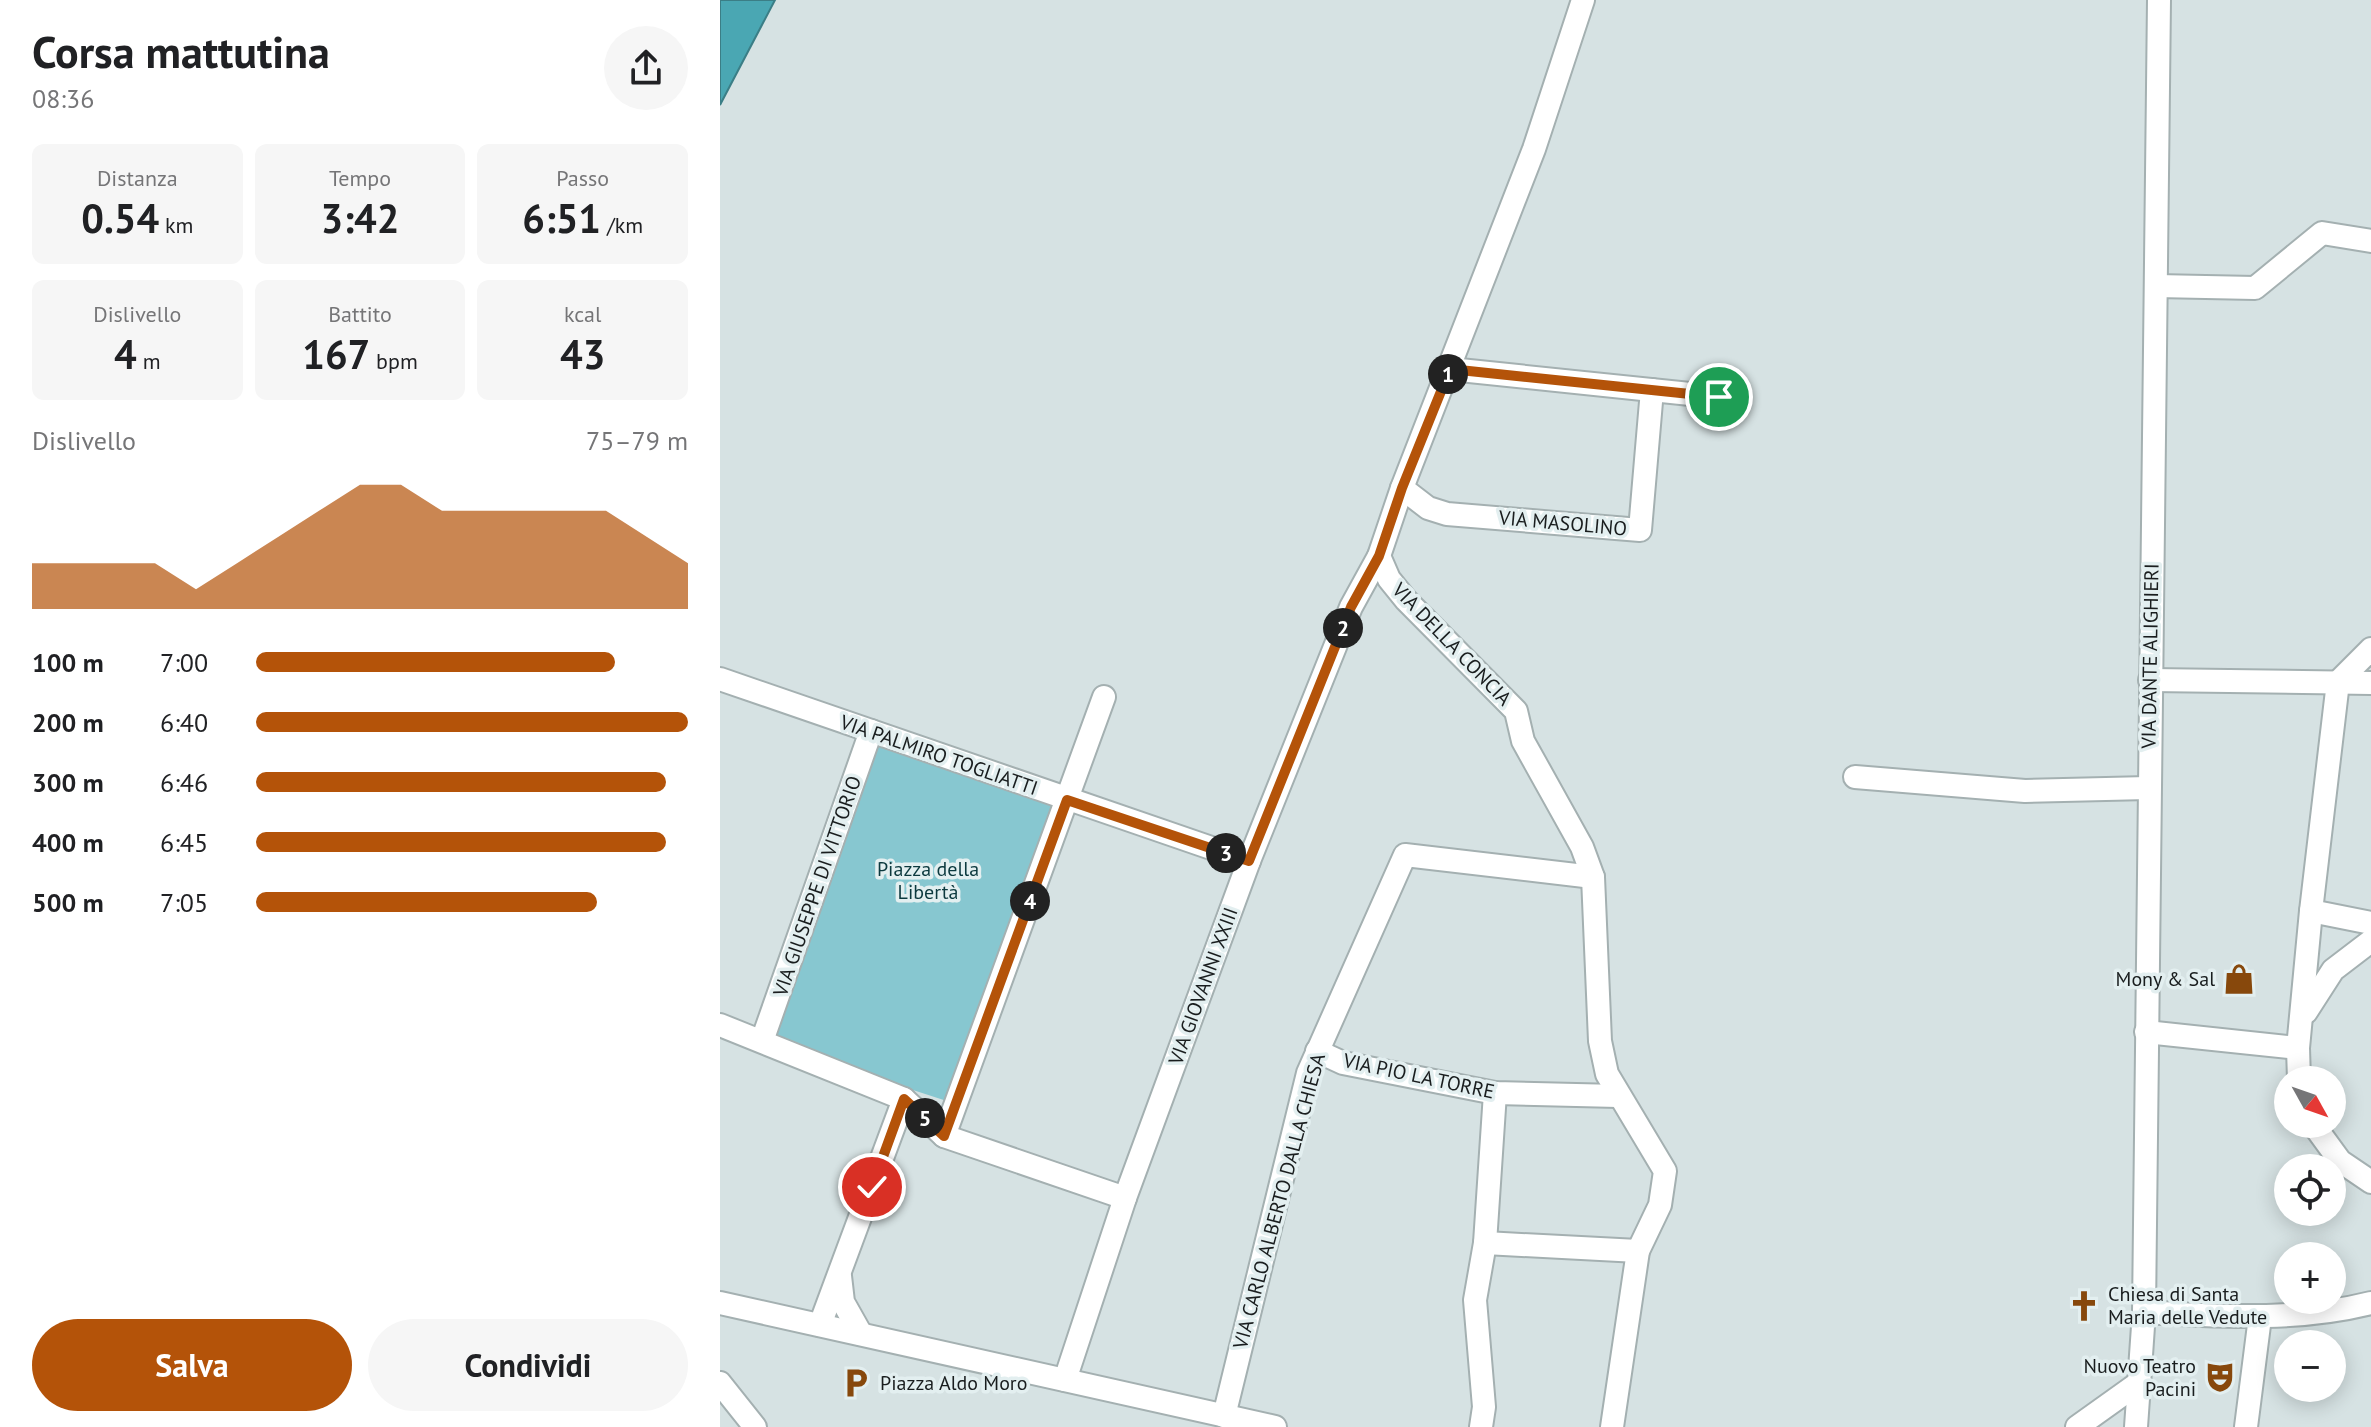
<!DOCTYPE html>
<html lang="it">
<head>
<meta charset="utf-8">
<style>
  body { margin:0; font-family:"PT Sans",sans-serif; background:#f6f6f6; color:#202124; height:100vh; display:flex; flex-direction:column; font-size:30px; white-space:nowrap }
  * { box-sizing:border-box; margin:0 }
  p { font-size:26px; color:#757577 }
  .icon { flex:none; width:44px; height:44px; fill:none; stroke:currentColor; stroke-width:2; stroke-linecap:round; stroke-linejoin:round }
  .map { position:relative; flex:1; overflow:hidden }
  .side { display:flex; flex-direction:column; background:#fff; width:720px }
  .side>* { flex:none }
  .needle { width:52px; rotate:130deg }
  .fabs { position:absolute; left:1554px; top:1066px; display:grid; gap:16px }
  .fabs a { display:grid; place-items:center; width:72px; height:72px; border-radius:50%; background:#fff; box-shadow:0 4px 20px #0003; font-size:40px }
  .pin { position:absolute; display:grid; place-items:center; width:68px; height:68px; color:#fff; margin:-34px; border:4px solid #fff; border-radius:50%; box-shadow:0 2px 8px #0007 }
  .km { position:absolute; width:40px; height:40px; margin:-20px; border-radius:50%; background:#222; color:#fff; font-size:22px; line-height:40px; text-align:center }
  .round { display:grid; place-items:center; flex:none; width:84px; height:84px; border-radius:42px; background:#f6f6f6 }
  .overview { display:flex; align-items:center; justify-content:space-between; height:136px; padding:0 32px }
  h1 { font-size:44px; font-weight:600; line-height:60px }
  .metrics { display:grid; grid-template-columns:repeat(3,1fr); gap:12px; height:136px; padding:8px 32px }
  .metrics div { display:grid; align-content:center; border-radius:12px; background:#f6f6f6; text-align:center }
  .metrics b { font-size:40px; font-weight:600 }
  .metrics small { font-size:22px; font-weight:400 }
  .metrics p { font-size:22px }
  .chart { height:224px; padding:16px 32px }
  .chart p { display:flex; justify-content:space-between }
  .chart svg { width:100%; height:144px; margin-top:8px; fill:#b45309; opacity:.7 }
  .cta { display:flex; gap:16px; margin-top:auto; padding:16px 32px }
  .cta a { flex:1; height:92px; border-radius:48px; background:#b45309; color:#fff; font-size:32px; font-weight:600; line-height:92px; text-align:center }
  .cta a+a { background:#f6f6f6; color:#202124 }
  ul { padding:0 32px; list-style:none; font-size:26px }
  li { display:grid; grid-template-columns:128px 96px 1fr; align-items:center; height:60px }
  li i { height:20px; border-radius:10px; background:#b45309 }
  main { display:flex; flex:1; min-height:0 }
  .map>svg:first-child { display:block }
</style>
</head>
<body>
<main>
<section class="side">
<div class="overview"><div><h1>Corsa mattutina</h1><p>08:36</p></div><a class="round"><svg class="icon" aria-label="share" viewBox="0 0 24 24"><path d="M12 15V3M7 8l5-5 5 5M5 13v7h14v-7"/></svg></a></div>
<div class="metrics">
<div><p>Distanza</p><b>0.54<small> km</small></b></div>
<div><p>Tempo</p><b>3:42</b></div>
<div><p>Passo</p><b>6:51<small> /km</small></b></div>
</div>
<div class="metrics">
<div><p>Dislivello</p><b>4<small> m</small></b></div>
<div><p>Battito</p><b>167<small> bpm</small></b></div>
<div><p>kcal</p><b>43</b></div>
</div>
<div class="chart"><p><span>Dislivello</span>75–79 m</p>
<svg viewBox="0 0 160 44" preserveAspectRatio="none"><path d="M0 44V30L10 30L20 30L30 30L40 38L50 30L60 22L70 14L80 6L90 6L100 14L110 14L120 14L130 14L140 14L150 22L160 30V44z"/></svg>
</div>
<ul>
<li><b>100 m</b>7:00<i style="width:83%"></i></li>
<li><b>200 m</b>6:40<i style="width:100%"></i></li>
<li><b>300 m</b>6:46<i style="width:95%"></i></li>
<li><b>400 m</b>6:45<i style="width:95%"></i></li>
<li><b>500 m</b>7:05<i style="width:79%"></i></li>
</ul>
<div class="cta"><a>Salva</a><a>Condividi</a></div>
</section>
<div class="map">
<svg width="1651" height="1427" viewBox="0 0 1651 1427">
  <rect width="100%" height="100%" fill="#d6e2e3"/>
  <polygon fill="#87c7d0" points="151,731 347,800 236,1104 42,1041"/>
  <polygon fill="#4aa7b3" stroke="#3b7e86" stroke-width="2" points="0,0 55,0 0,105"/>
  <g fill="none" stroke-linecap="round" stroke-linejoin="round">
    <defs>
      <g id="minor">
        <polyline points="1436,286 1535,288 1602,233 1651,241"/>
        <polyline points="730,369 999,397"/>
        <polyline points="682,488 708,508 727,514 920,530 932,390"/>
        <polyline points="659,556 669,579 686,600 796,711 803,741 862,847 873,877 880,1041 887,1074 945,1171 940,1205 918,1251 892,1427"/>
        <polyline points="0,679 529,861"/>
        <polyline points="1430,680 1651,683"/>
        <polyline points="1618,682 1651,649"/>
        <polyline points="1135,777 1305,791 1428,788"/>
        <polyline points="1591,911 1651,923"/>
        <polyline points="1586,1012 1613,970 1651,941"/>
        <polyline points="0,1025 184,1099 224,1136 405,1198"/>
        <polyline points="1426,1032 1578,1048"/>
        <polyline points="42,1041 151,731"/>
        <polyline points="597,1051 623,1063 775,1093 898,1096"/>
        <polyline points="1579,1080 1578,1048 1591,911 1618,682"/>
        <polyline points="1593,1124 1620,1161 1651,1182"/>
        <polyline points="224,1136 384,697"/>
        <polyline points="765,1243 918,1251"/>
        <polyline points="120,1276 123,1302 141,1334"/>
        <polyline points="0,1303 555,1427"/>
        <path d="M1424,1312c76,4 152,10 227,-9"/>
        <polyline points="100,1325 184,1099"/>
        <polyline points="345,1380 405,1198 529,861 631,607 659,556 682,488 814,149 863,0"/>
        <polyline points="0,1383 35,1427"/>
        <polyline points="504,1416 588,1073 685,855 873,877"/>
        <polyline points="761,1427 764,1407 755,1300 765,1243 775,1093"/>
        <polyline points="1357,1427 1420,1382"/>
        <polyline points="1416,1427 1424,1312 1439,0"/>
        <polyline points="1526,1427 1540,1317"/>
      </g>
    </defs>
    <use href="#minor" stroke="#a4b0b1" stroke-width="26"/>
    <use href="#minor" stroke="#fff" stroke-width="22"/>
  </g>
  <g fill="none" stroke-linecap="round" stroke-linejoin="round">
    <defs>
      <polyline id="route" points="152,1187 184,1099 224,1136 347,800 529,861 631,607 659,556 682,488 730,369 999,397"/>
    </defs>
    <use href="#route" stroke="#fff" stroke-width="16"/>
    <use href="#route" stroke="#b45309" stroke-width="10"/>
  </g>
  <defs>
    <symbol id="shop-bare" viewBox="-9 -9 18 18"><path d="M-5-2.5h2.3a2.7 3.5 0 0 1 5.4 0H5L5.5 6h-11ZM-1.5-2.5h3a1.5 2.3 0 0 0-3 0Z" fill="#87480c" stroke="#e3eff0" stroke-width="2.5" paint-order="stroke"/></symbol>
    <symbol id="church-bare" viewBox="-9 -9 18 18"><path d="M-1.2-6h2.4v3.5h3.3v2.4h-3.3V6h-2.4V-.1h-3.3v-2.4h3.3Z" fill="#87480c" stroke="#e3eff0" stroke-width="2.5" paint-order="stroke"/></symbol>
    <symbol id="theatre-bare" viewBox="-9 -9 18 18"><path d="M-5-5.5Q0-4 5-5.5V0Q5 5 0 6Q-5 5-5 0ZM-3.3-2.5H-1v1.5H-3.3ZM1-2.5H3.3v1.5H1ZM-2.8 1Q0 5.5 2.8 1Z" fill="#87480c" stroke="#e3eff0" stroke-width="2.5" paint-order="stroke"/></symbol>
    <symbol id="parking-bare" viewBox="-9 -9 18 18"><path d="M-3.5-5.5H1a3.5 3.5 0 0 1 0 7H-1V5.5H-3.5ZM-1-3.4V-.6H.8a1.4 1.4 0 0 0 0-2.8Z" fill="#87480c" stroke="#e3eff0" stroke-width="2.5" paint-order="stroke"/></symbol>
  </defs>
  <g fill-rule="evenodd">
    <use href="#shop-bare" x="1497" y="957" width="44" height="44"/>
    <use href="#church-bare" x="1342" y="1284" width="44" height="44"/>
    <use href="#theatre-bare" x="1478" y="1355" width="44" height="44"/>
    <use href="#parking-bare" x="114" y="1361" width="44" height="44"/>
  </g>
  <g text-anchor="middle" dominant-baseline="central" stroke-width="7" stroke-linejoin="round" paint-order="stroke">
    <g font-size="20" fill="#191d1e" stroke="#e3eff0">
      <text transform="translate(843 523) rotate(5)">VIA MASOLINO</text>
      <text transform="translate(732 644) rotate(46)">VIA DELLA CONCIA</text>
      <text transform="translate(1430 656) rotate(-89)">VIA DANTE ALIGHIERI</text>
      <text transform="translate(219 755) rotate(19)">VIA PALMIRO TOGLIATTI</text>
      <text transform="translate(97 886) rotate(-71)">VIA GIUSEPPE DI VITTORIO</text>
      <text transform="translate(483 986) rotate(-70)">VIA GIOVANNI XXIII</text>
      <text transform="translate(699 1076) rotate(12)">VIA PIO LA TORRE</text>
      <text transform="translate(559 1201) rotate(-75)">VIA CARLO ALBERTO DALLA CHIESA</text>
    </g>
    <g font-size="20" fill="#0c393e" stroke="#e3eff0">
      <text x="208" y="869">Piazza della<tspan x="208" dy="23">Libertà</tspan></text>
    </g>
    <g font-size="20" fill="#191d1e" stroke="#e3eff0" text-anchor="end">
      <text x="1495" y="979">Mony &amp; Sal</text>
      <text x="1388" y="1294" text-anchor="start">Chiesa di Santa<tspan x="1388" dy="23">Maria delle Vedute</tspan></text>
      <text x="1476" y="1366">Nuovo Teatro<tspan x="1476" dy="23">Pacini</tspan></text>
      <text x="160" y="1383" text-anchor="start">Piazza Aldo Moro</text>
    </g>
  </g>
</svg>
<div class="fabs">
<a><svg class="needle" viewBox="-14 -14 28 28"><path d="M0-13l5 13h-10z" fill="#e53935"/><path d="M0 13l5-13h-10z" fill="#757577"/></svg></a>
<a><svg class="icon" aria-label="locate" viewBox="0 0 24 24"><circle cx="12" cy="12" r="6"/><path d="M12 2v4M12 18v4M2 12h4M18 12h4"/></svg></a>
<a>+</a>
<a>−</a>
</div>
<div class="pin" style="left:999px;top:397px;background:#1e9e55"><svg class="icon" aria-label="arrive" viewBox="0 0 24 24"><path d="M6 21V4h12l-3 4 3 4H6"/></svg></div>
<div class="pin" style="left:152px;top:1187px;background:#d93025"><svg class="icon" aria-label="check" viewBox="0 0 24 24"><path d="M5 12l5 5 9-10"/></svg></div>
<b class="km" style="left:728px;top:374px">1</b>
<b class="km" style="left:623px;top:628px">2</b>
<b class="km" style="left:506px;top:853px">3</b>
<b class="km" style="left:310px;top:901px">4</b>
<b class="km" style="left:205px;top:1118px">5</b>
</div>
</main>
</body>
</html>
